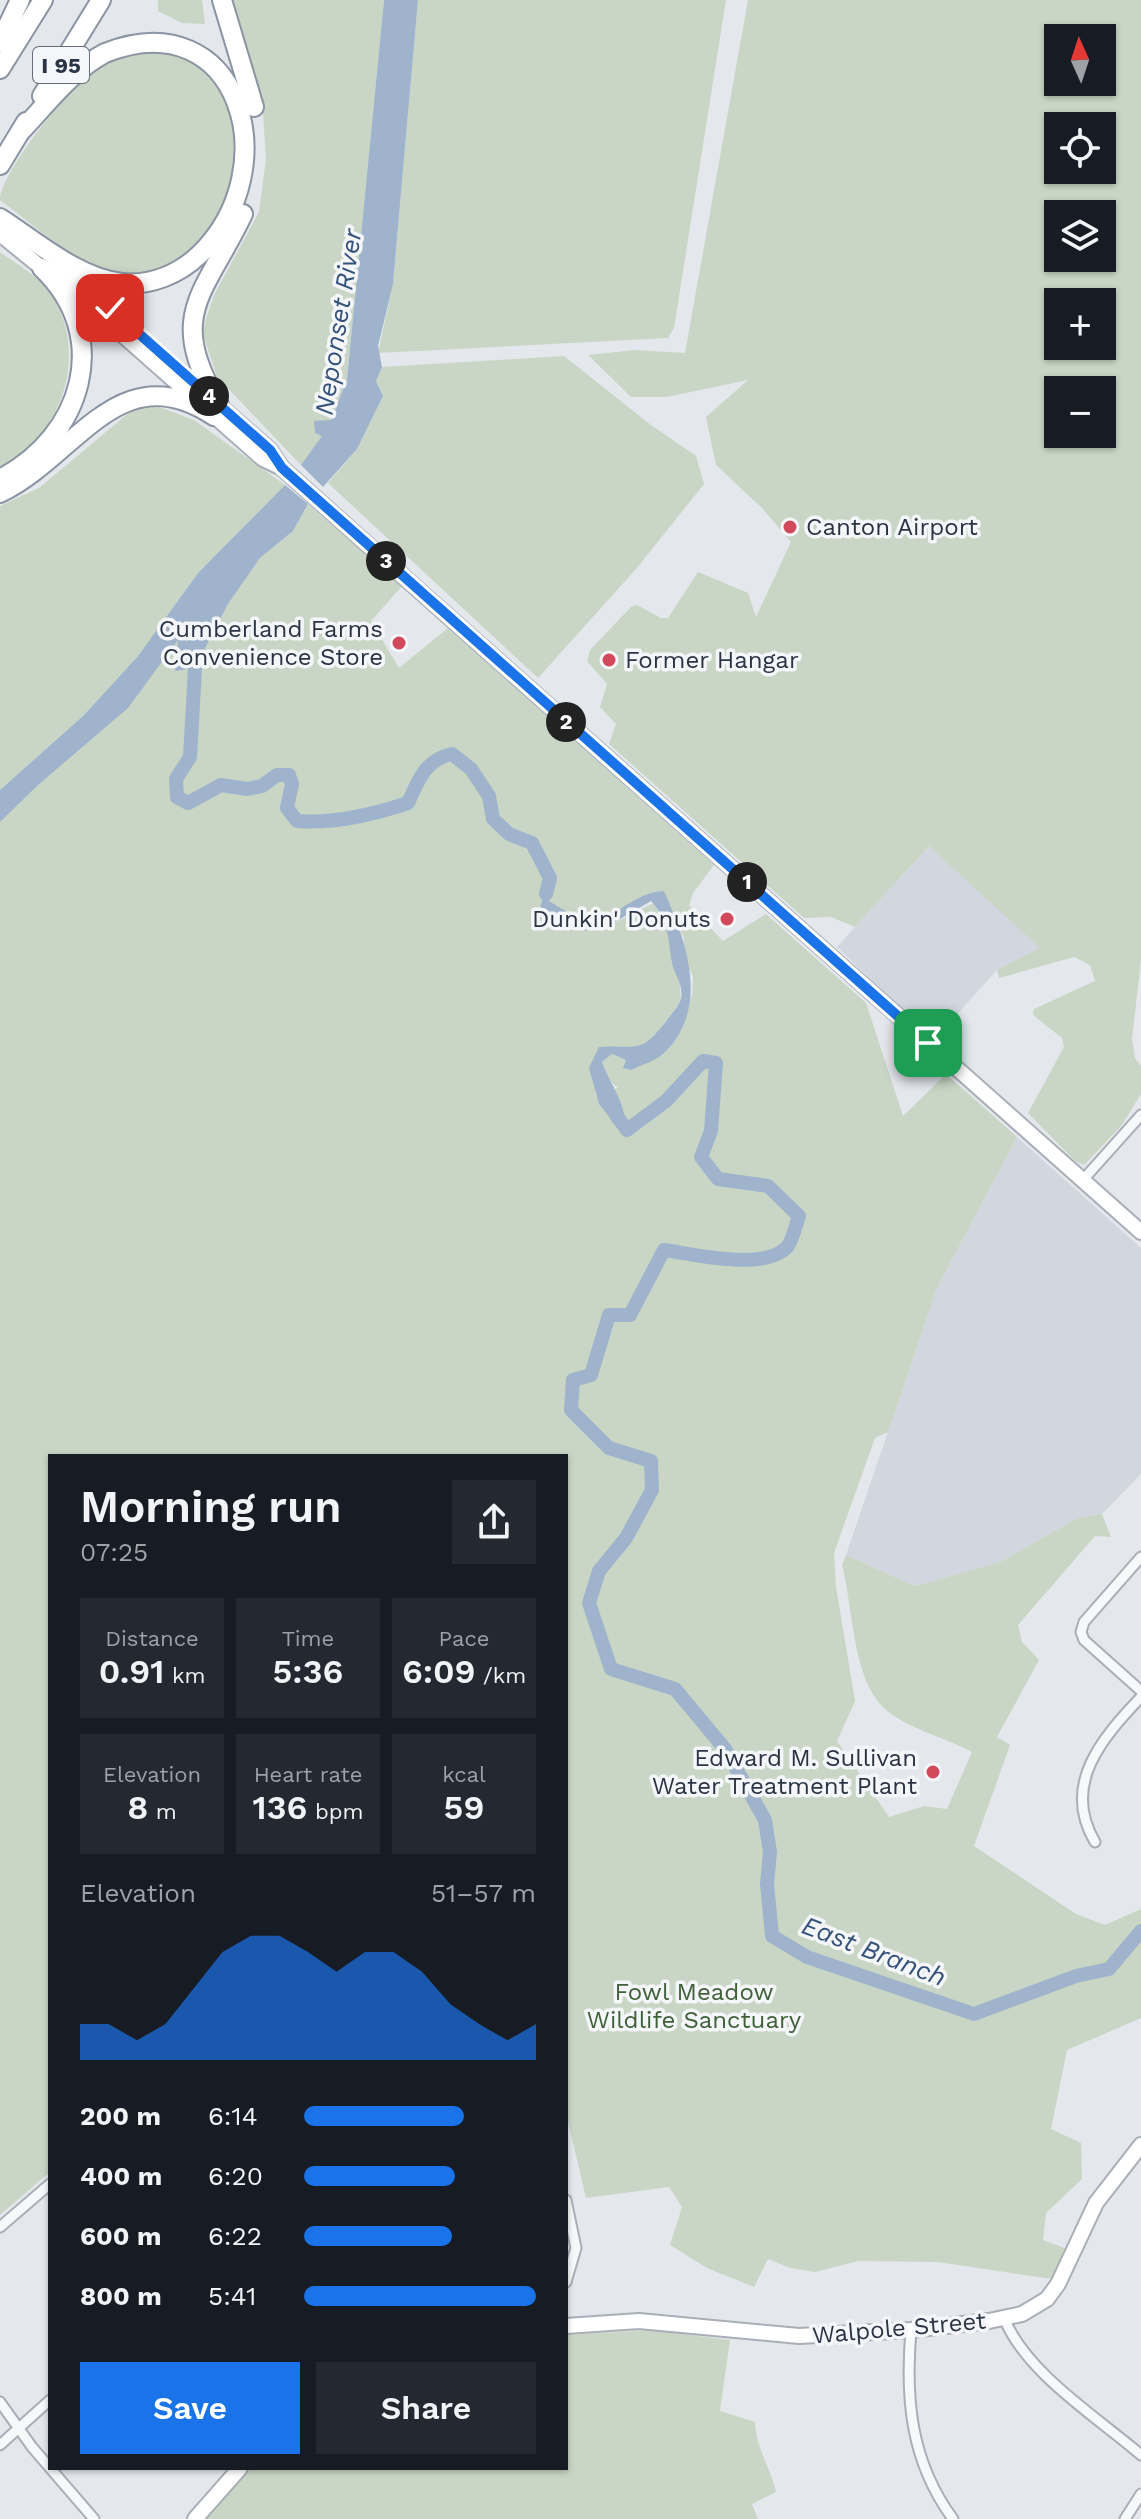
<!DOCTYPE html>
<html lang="en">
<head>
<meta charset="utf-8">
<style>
  body { margin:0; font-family:"Work Sans",sans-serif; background:#242831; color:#f1f3f6; height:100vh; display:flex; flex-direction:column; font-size:30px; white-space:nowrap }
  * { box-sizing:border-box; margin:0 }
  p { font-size:26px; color:#9ea1a6 }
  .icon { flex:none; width:44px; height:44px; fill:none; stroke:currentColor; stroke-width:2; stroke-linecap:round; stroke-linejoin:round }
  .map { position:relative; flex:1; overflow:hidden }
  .side { position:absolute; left:48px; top:1454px; width:520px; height:1016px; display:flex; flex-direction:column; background:#171b24; border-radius:0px; box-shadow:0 2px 6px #0004 }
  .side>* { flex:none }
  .needle { width:52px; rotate:357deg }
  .controls { position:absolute; left:1044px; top:24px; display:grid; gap:16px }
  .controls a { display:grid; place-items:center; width:72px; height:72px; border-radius:0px; background:#171b24; box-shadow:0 2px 6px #0004; font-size:40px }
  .pin { position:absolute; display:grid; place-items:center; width:68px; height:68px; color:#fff; margin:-34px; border-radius:16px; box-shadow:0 4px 12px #0006 }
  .km { position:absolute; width:40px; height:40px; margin:-20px; border-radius:50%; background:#222; color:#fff; font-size:22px; line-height:40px; text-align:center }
  .round { display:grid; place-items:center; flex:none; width:84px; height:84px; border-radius:0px; background:#242831 }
  .overview { display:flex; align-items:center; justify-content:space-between; height:136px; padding:0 32px }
  h1 { font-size:44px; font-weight:600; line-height:60px }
  .stats { display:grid; grid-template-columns:repeat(3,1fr); gap:12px; height:136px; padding:8px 32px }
  .stats div { display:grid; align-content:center; border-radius:0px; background:#242831; text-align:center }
  .stats b { font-size:34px; font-weight:600 }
  .stats small { font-size:22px; font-weight:400 }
  .stats p { font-size:22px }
  .chart { height:224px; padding:16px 32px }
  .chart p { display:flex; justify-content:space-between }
  .chart svg { width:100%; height:144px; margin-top:8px; fill:#1a73e8; opacity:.7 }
  .button { display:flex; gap:16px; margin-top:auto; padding:16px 32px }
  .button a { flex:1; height:92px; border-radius:0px; background:#1a73e8; color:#fff; font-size:32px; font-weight:600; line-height:92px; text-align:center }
  .button a+a { background:#242831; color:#f1f3f6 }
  ul { padding:0 32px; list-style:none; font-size:26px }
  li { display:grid; grid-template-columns:128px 96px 1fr; align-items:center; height:60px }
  li i { height:20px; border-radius:10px; background:#1a73e8 }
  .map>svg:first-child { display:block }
</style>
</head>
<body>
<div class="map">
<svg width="1141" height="2519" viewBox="0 0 1141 2519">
  <rect width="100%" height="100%" fill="#e4e7ec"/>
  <g fill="#d2d6de">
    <polygon points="929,846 1042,948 997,970 934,1040 837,947"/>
    <polygon points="1017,1137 1141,1248 1141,1474 1102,1514 1078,1518 1000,1562 915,1586 846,1555 937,1288"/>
  </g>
  <g fill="#c9d6c5" fill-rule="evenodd">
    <polygon points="158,0 202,0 205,24 182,23 158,11"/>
    <polygon points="228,0 384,0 347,379 331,420 324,422 323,436 301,465 217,377 202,331 214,295 259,212 266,159 263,115"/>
    <polygon points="418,0 726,0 674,328 668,338 378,353 393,284"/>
    <path d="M748,0h393v960l-9,79 3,19 6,8v28l-20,32 -37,39 -9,-4 -47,-48 36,-66 -2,-9 -29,-23 1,-6 61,-28 -5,-16 -16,-8 -75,21 -2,-8 43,-22 -111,-102 -74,81 -24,-10 -27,1 -195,-174 7,-20 -16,-17 7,-23 -20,-23 3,-11 41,-43 6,-2 24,13h7l30,-46 50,21 8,24 35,-75 -29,-34 -46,-43 -10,-48 42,-37 -81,17h-36l-43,-42 47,-5 50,3zM1102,38v44h-44v-44zM1102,126v44h-44v-44zM1102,214v44h-44v-44zM1102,302v44h-44v-44zM1058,390h44v44h-44z"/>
    <path d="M189,51c8,8 20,15 28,24 56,68 -4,210 -100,202 -26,-2 -94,-60 -117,-77 0,-30 89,-139 120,-148 19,-5 48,0 69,-1z"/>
    <path d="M0,252c15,11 37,23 48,38 43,60 16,145 -48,178z"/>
    <polygon points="564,356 651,425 696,456 704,484 636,569 538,678 328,483 357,449 383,396 376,381 382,367"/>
    <polygon points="143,401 194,420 285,485 198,573 138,656 84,715 0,790 0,506 39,488"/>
    <path d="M308,504l94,82 -31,35 28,47 49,-40 266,237 -21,28 -4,12 34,36 43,-27 100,89 37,113 43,-42 71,63 -80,151 -49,144 -13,6 -41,115 2,34 19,114 -18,40 52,76 35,-11 23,3 25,-57c-27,-15 -66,-23 -89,-45 -31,-30 -30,-101 -41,-142l4,-10 69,31 85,-24 78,-44 24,-4 9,23 -16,-1 -77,89 4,17 17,18 -42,77 13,8 -36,101 102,68 29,11 36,-16v109l-74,32 -16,79 30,14 1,36 -36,34 -3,27 24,9 -15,30 -114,-17 -80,-1 -43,11 -25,-4 -22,-9 -14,28 -47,-19 -37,-23 12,-38 -13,-20 -83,11 -20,-85v-657h-516v716l-50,43v-1410l183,-183 -8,48 20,-2 33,-64 32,-46 33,-27zM551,873l-3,28 34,20 30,-6 52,-23 20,46v22l9,16 -1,20 -61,74 -4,-10 -15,-6 -10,8 8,19 8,7 -23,7 5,-47 23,-2 12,3 14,-6 32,-42 -2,-25 -8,-15 1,-20 -18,-38 -46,23 -24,5 -44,-23z"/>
    <path d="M651,2330l79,10 -10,71 35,11c1,27 15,44 21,70l-24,12 6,15h-557l46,-51h319v-133z"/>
  </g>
  <g fill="#9fb4cc">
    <polygon points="384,0 418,0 393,284 378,346 382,367 376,381 383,396 357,449 323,487 301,465 322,436 315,433 314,421 331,420 347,379"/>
    <polygon points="285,485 308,504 293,531 260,558 228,604 195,668 175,671 178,640 128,708 38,785 0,822 0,790 84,715 138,656 198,573"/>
    <path d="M550,872l-1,29 33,20c31,2 50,-29 82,-30 22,49 47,117 0,162 -8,8 -23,12 -33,17l-8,-2 3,-8 -14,-6 -10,8c12,31 25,40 24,76l-27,-34 -10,-36 10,-21c41,-3 40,9 68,-27 4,-6 12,-14 14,-21 3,-16 -9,-27 -10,-41 -2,-20 -5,-41 -20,-57l-43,25 -24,5 -44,-23z"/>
  </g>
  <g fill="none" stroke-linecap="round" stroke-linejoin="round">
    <g stroke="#9fb4cc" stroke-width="14">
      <path d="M196,651l-6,106 -14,22 1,18 11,6 33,-18 26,4 15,-3 15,-11h12l3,9 -5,24 10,13c37,3 75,-6 111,-18 11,-24 17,-43 44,-49l19,15 18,27 4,23 16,15 23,9 18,35 -4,16"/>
      <path d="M616,1115l11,15 39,-29 37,-40 13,2 -5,68 -10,26 17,22 50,7 31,30c-3,8 -6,23 -11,30 -22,26 -94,8 -124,4l-34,65h-21l-18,60 -18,5 -2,30 38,38 42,13 1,29 -26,48 -27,33 -10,32 22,66 64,20 50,60 40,71 5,32 -3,32 5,52 35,21 167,57 102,-38 33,-7 32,-38"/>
    </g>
    <defs>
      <g id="street">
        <polyline points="1082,1181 1141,1115"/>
        <polyline points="1141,1557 1084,1622 1081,1632 1084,1640 1141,1691"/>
        <path d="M1095,1842c-34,-57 7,-104 46,-145"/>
        <polyline points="566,2200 576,2248 566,2282"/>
        <polyline points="0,2227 50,2184"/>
        <path d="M1004,2318c22,55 93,99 137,137"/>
        <path d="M911,2330c-6,70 0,132 42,189"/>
        <polyline points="0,2402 32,2447 94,2519"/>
        <polyline points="0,2445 50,2400"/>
        <polyline points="1125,2519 1141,2494"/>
      </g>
      <g id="secondary">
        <polyline points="0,234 101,316 263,459 282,468"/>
        <polyline points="56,263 270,450 282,468 396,570 1141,1232"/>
        <polyline points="566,2326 639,2321 799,2336 911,2330 989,2321 1022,2314 1047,2299 1058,2284 1096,2203 1141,2145"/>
        <polyline points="195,2519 240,2468"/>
      </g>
      <g id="highway">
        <polyline points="222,0 254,107"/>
        <polyline points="0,42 20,0"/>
        <polyline points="0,69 43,0"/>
        <polyline points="42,96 101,0"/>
        <polyline points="0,165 26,122"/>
        <path d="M0,218c36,23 79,61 122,65 29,3 57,-9 77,-28 90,-87 40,-255 -94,-202 -34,18 -58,51 -84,78"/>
        <path d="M219,405c-53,-91 -16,-108 24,-191"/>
        <path d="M0,479c83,-43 113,-143 42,-211"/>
        <path d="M0,493c77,-37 119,-140 214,-77"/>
      </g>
    </defs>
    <use href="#street" stroke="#a9aeb7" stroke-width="13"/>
    <use href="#secondary" stroke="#a9aeb7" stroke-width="18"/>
    <use href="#highway" stroke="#8b94a3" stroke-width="22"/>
    <use href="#street" stroke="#f7f8fa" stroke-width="9"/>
    <use href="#secondary" stroke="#fff" stroke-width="14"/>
    <use href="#highway" stroke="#fff" stroke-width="18"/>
  </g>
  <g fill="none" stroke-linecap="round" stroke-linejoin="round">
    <defs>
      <polyline id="route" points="110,308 270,450 282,468 928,1043"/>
    </defs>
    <use href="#route" stroke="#fff" stroke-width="16"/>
    <use href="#route" stroke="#1a73e8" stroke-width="10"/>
  </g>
  <g fill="#d1495b" stroke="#f4f6f9" stroke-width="3">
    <circle cx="790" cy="527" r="8"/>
    <circle cx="399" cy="643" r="8"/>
    <circle cx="609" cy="660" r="8"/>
    <circle cx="727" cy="919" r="8"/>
    <circle cx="933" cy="1772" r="8"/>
  </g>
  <g text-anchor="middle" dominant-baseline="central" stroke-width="7" stroke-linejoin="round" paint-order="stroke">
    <rect fill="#f4f6f9" stroke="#676e7b" stroke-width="2" x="33" y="47" width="56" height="36" rx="6"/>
    <g font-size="22" font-weight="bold" fill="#2b3445">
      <text x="61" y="65">I 95</text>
    </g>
    <g font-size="24" fill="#2b3445" stroke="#f4f6f9" text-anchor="end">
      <text x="806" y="527" text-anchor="start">Canton Airport</text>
      <text x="383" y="629">Cumberland Farms<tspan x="383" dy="28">Convenience Store</tspan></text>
      <text x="625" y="660" text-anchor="start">Former Hangar</text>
      <text x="711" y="919">Dunkin' Donuts</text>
      <text x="917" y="1758">Edward M. Sullivan<tspan x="917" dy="28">Water Treatment Plant</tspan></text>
    </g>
    <g font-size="24" fill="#3f6138" stroke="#f4f6f9">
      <text x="694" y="1992">Fowl Meadow<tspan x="694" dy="28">Wildlife Sanctuary</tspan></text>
    </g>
    <g font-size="24" fill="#2b3445" stroke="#f4f6f9">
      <text transform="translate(899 2328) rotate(-5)">Walpole Street</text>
    </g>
    <g font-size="26" font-style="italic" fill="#34527a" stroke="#f4f6f9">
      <text transform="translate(338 322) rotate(-81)">Neponset River</text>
      <text transform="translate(874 1951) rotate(21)">East Branch</text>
    </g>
  </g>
</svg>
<div class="controls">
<a><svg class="needle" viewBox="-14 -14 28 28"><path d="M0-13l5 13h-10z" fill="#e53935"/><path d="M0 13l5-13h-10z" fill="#9ea1a6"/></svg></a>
<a><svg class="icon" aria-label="locate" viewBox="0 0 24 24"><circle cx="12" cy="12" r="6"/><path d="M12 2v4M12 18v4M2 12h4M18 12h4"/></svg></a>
<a><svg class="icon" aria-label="layers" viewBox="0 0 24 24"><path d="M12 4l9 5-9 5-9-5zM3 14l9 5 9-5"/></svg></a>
<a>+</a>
<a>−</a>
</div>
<div class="pin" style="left:928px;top:1043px;background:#1e9e55"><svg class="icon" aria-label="arrive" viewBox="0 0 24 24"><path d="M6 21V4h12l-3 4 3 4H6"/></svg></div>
<div class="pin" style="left:110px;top:308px;background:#d93025"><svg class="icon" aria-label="check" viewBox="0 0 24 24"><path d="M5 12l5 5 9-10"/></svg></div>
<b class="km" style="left:747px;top:882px">1</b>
<b class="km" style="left:566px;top:722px">2</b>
<b class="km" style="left:386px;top:561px">3</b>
<b class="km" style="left:209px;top:396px">4</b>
<section class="side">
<div class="overview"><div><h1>Morning run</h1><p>07:25</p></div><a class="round"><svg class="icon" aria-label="share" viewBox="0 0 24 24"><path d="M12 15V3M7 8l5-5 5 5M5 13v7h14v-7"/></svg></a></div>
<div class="stats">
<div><p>Distance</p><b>0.91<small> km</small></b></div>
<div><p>Time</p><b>5:36</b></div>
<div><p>Pace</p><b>6:09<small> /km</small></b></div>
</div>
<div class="stats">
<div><p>Elevation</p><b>8<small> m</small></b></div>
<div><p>Heart rate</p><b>136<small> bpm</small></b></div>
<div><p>kcal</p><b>59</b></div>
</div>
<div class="chart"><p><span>Elevation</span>51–57 m</p>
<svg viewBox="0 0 160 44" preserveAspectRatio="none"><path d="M0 44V33L10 33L20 38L30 33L40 22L50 11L60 6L70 6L80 11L90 17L100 11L110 11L120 17L130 27L140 33L150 38L160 33V44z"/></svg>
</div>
<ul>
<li><b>200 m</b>6:14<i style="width:69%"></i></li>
<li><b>400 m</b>6:20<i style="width:65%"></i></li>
<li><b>600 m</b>6:22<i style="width:64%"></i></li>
<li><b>800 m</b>5:41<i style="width:100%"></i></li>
</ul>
<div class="button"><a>Save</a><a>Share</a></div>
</section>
</div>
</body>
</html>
